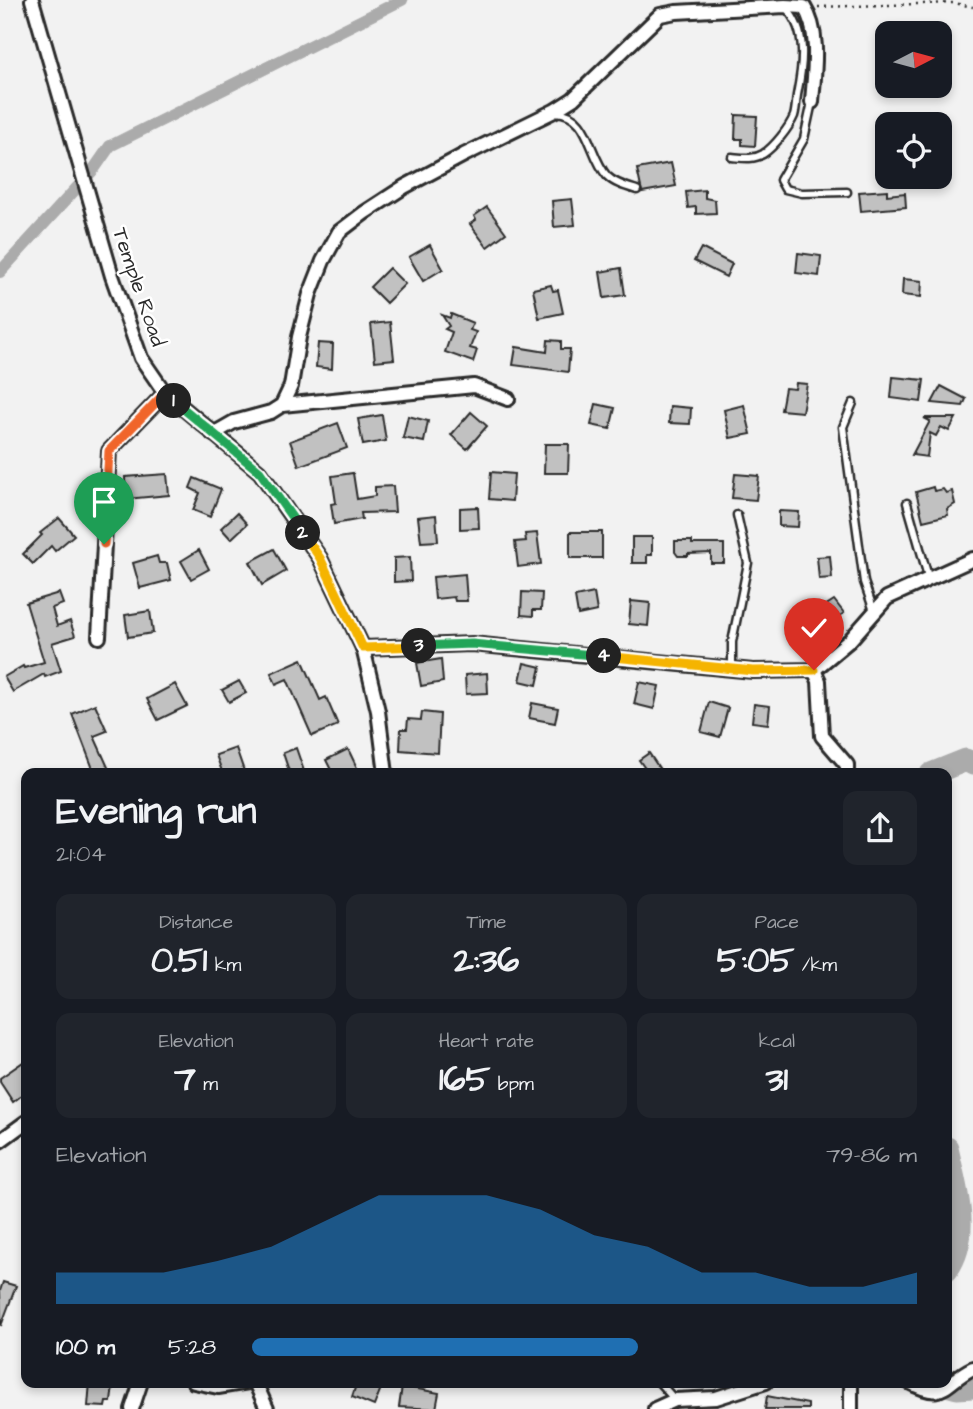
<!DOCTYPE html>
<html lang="en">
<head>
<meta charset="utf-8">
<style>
  body { margin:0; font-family:"Architects Daughter",sans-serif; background:#20242c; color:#f1f3f6; height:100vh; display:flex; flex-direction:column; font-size:26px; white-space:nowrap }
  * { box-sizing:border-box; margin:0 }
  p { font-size:23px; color:#9ea1a6 }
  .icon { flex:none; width:38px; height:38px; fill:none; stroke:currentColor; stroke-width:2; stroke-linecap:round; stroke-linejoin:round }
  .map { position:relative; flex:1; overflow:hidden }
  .details { position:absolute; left:21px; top:768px; width:931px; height:620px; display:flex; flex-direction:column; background:#171b24; border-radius:14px; box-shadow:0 4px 10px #0003 }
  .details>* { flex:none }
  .needle { width:46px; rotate:84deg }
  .controls { position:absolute; left:875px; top:21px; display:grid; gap:14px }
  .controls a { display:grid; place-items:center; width:77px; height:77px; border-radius:14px; background:#171b24; box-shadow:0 4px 10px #0003; font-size:35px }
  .pin { position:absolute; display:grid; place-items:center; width:60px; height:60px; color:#fff; margin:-72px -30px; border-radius:50% 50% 50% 0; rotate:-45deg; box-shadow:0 0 7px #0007 }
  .pin .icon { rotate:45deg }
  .km { position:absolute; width:35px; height:35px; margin:-18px; border-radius:50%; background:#222; color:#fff; font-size:19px; line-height:35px; text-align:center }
  .round { display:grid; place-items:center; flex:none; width:74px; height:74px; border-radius:14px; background:#20242c }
  .headline { display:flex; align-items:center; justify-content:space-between; height:119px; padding:0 35px }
  h1 { font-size:38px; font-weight:700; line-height:52px }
  .metrics { display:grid; grid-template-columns:repeat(3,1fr); gap:10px; height:119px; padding:7px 35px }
  .metrics div { display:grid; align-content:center; border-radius:14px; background:#20242c; text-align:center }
  .metrics b { font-size:35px; font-weight:700 }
  .metrics small { font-size:19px; font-weight:400 }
  .metrics p { font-size:19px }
  .chart { height:196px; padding:14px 35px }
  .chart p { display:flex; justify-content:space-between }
  .chart svg { width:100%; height:126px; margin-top:7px; fill:#1f6fb2; opacity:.7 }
  ul { padding:0 35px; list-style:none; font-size:23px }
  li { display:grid; grid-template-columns:112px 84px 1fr; align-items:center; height:52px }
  li i { height:18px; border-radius:9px; background:#1f6fb2 }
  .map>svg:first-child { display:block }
</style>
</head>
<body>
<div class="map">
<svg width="973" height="1409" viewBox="0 0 973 1409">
  <rect width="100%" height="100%" fill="#f2f2f2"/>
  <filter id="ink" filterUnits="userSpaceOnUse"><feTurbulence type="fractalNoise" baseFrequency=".0143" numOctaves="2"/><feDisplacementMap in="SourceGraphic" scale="14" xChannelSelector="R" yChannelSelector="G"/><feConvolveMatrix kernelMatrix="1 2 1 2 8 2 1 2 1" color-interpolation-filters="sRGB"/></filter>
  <g filter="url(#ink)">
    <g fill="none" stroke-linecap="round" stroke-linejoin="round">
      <polyline stroke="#ababab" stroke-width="12" points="0,272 94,169 110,146 402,0"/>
      <g stroke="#ababab" stroke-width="23">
        <polyline points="931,774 966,760 973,764"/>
        <path d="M947,1148c8,38 25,87 0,122"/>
        <polyline points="935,1382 957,1388 973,1387"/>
      </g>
    </g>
    <g fill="#c1c1c1" stroke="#2b2b2b" stroke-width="2">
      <polygon points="736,115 757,116 755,146 742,145 742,139 735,139"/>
      <polygon points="671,163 676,186 642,192 637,169"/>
      <polygon points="705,190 705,198 715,200 716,213 696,214 696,207 688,208 686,192"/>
      <polygon points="887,190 887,195 905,193 906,207 861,211 859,192"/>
      <polygon points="572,199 575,225 554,227 552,201"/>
      <polygon points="487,207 506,233 487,247 470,224 476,220 474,216"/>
      <polygon points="430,245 443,269 423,281 409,257"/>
      <polygon points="701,248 732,264 726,277 694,261"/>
      <polygon points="798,253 821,256 819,276 796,273"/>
      <polygon points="389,268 405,284 386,303 370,287"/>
      <polygon points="621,268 625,295 604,298 600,272"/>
      <polygon points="903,279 922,281 921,297 902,295"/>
      <polygon points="551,285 553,291 558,290 563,313 539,318 533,289"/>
      <polygon points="451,314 473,323 470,330 476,332 470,348 477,350 473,362 445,352 452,332 445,329 449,326 442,315 450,318"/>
      <polygon points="390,322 394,359 375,361 371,324"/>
      <polygon points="548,340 561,341 561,349 570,349 568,372 513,365 516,347 547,352"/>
      <polygon points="318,343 333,344 332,369 316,367"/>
      <polygon points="893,377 924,380 921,402 891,398"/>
      <polygon points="796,383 807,384 802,412 781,410 785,388 795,389"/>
      <polygon points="941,386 966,399 963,406 932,403"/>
      <polygon points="596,404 615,408 610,429 591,425"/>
      <polygon points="744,405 751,434 730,438 724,410"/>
      <polygon points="670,406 691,408 690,424 669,423"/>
      <polygon points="471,412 487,426 467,449 451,435"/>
      <polygon points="382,415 386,441 363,445 358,419"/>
      <polygon points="408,416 428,421 424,442 403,438"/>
      <polygon points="924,418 956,418 949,431 941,427 936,436 930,433 927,457 912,455 930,421"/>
      <polygon points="338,423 347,448 299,466 290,441"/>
      <polygon points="545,444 569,444 568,473 544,473"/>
      <polygon points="491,472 514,474 512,501 489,499"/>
      <polygon points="353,473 357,499 375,496 375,487 393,486 395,512 361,513 362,519 334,524 331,504 336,503 332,476"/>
      <polygon points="167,474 169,495 126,499 125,477"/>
      <polygon points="735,474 759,476 756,500 732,498"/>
      <polygon points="194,478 221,489 210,517 193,510 200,493 190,488"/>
      <polygon points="933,487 934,491 943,489 946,493 952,491 955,504 947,509 948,515 923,521 916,492"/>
      <polygon points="478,507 479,528 460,529 460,508"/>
      <polygon points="779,511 799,512 798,527 779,526"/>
      <polygon points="237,513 247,524 231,539 221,528"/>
      <polygon points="436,515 438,541 421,542 418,517"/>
      <polygon points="59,518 74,535 55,551 51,546 33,564 23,554 42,535 40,533"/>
      <rect x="570" y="532" width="32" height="26"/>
      <polygon points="537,533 541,564 518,567 515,542 526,541 525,534"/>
      <polygon points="632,537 652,537 652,555 647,555 647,563 632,563"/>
      <polygon points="675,541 692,541 692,544 724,544 724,563 711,563 711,553 688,554 688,556 678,556 675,552"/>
      <polygon points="274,549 286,571 262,585 250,562"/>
      <polygon points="199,550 209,569 191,579 181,561"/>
      <polygon points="157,556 159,563 167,563 171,580 140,588 133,563"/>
      <polygon points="830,556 832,578 819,579 817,557"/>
      <polygon points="410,557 411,581 394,582 394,558"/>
      <polygon points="465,574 467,601 455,601 454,597 435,599 433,577"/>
      <polygon points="522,592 542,593 541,610 533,610 533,616 521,615"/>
      <polygon points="59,593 63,604 52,608 57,626 70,621 75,636 52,643 61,671 45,677 44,674 13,692 4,677 23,666 24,668 44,662 26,603"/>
      <polygon points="594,593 597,611 578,615 575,597"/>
      <polygon points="834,600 844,613 823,628 826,631 811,641 802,629 812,622 808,617"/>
      <polygon points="631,601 650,603 648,626 629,624"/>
      <polygon points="150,611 153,633 128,637 125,615"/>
      <polygon points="302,659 320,700 326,697 338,725 312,736 287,679 276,684 271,673"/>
      <polygon points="441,659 443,682 421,686 417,663"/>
      <polygon points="524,663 541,667 537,685 520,681"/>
      <polygon points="487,673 488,693 466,694 465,675"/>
      <polygon points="239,681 246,693 229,702 222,690"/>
      <polygon points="639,682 659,686 654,709 634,704"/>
      <polygon points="175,684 187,706 158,720 147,699"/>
      <polygon points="709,702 728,708 720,737 701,732"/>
      <polygon points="532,703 558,708 555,723 529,718"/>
      <polygon points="95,704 107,731 94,736 111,774 95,774 72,714"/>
      <polygon points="754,704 770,706 768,724 752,722"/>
      <polygon points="422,712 440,714 438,753 400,750 401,729 407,729 408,719 421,720"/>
      <polygon points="236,748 245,774 223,774 216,755"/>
      <polygon points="296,748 305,774 290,774 283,753"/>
      <polygon points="348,749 360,774 333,774 326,760"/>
      <polygon points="649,753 663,774 649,774 639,760"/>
      <polygon points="26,1060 26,1092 13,1102 0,1082 0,1078"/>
      <polygon points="3,1282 16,1286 1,1326 0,1291"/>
      <polygon points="90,1382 113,1385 111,1402 106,1402 105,1407 88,1406"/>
      <polygon points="357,1382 378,1382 377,1386 381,1388 374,1406 352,1397"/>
      <polygon points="402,1386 439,1393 436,1409 399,1407"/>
      <polygon points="767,1396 808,1404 808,1409 765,1409"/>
    </g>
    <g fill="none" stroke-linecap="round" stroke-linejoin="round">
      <defs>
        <g id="service">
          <polyline points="812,102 804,139 780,180 785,189 802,193 847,192"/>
          <path d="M556,112c34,2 32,42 51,64 8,8 20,11 30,14"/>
          <path d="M732,157c11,1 21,3 31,-3 11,-7 26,-26 31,-38 2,-6 2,-15 3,-21 6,-30 11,-63 -11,-87"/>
          <polyline points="853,403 843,427 864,582 874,611"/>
          <polyline points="907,503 929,580"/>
          <polyline points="732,669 732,642 748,563 737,515"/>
          <polyline points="659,1382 675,1400"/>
        </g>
        <g id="minor">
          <polyline points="32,0 112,276 141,358 165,393 260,472 320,558 363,648 378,711 386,774"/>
          <polyline points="282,405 474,386 508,399"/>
          <path d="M213,434l21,-12 37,-10 11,-7 9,-19 8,-49 11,-43 13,-33 16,-29 25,-19 40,-26 60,-32 90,-44 19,-12 87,-84 16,-3 109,-6 19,1c17,26 10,66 8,95"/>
          <polyline points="99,637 109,451 165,393"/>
          <polyline points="363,648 472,644 753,671 814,670 850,640 887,598 973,559"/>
          <polyline points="814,670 819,681 822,736 847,765 847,774"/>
          <polyline points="0,1141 26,1122"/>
          <polyline points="194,1382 218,1387 248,1382"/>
          <polyline points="255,1382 267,1409"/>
          <path d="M909,1382c37,20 35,0 64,-14"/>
          <polyline points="132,1409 141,1382"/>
          <polyline points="655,1409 675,1400 716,1398 766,1382"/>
          <polyline points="851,1409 851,1382"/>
        </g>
      </defs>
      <use href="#service" stroke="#2b2b2b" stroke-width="11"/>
      <use href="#minor" stroke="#2b2b2b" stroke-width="18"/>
      <polyline stroke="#2b2b2b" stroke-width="2.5" stroke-dasharray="2 5" stroke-linecap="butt" points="818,7 954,3 973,7"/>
      <use href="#service" stroke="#fff" stroke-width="6"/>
      <use href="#minor" stroke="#fff" stroke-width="12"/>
    </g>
  </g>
  <g fill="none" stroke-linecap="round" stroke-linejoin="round" filter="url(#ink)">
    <defs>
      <polyline id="split-1" points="104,544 109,451 165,393 174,401"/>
      <polyline id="split-2" points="174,401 260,472 303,533"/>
      <polyline id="split-3" points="303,533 320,558 363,648 419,646"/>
      <polyline id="split-4" points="419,646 472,644 604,656"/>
      <polyline id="split-5" points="604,656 753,671 814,670"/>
    </defs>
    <use href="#split-1" stroke="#fff" stroke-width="14"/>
    <use href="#split-2" stroke="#fff" stroke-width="14"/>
    <use href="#split-3" stroke="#fff" stroke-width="14"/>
    <use href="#split-4" stroke="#fff" stroke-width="14"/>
    <use href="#split-5" stroke="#fff" stroke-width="14"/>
    <use href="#split-1" stroke="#f0652b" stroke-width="9"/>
    <use href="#split-2" stroke="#22a559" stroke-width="9"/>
    <use href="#split-3" stroke="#f5b400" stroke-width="9"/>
    <use href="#split-4" stroke="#22a559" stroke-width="9"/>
    <use href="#split-5" stroke="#f5b400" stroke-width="9"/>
  </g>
  <g text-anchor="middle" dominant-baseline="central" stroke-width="5" stroke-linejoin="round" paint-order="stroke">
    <g font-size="21" fill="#2b2b2b" stroke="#fff">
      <text transform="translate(139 287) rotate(71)">Temple Road</text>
    </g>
  </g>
</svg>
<div class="controls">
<a><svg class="needle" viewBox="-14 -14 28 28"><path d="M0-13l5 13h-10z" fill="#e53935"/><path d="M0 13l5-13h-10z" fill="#9ea1a6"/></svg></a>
<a><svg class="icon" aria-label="locate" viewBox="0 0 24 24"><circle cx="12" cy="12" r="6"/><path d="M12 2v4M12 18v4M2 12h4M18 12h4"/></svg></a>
</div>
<div class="pin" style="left:104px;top:544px;background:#1e9e55"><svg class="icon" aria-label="arrive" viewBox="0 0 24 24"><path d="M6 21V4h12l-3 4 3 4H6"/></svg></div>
<div class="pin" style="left:814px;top:670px;background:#d93025"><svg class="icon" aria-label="check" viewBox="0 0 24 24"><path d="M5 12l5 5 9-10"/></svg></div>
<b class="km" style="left:174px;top:401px">1</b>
<b class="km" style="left:303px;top:533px">2</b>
<b class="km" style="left:419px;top:646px">3</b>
<b class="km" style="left:604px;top:656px">4</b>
<section class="details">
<div class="headline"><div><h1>Evening run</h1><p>21:04</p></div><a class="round"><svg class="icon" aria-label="share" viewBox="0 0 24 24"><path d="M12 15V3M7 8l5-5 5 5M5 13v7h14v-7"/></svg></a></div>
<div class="metrics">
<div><p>Distance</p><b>0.51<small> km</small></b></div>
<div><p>Time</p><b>2:36</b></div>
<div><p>Pace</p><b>5:05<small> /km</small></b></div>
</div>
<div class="metrics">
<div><p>Elevation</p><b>7<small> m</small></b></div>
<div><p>Heart rate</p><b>165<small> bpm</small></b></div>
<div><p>kcal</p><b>31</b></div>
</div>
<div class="chart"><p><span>Elevation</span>79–86 m</p>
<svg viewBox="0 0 160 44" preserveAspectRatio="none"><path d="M0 44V33L10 33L20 33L30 29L40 24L50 15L60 6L70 6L80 6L90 11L100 20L110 24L120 33L130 33L140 38L150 38L160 33V44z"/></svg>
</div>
<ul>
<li><b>100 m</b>5:28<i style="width:58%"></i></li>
</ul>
</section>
</div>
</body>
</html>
